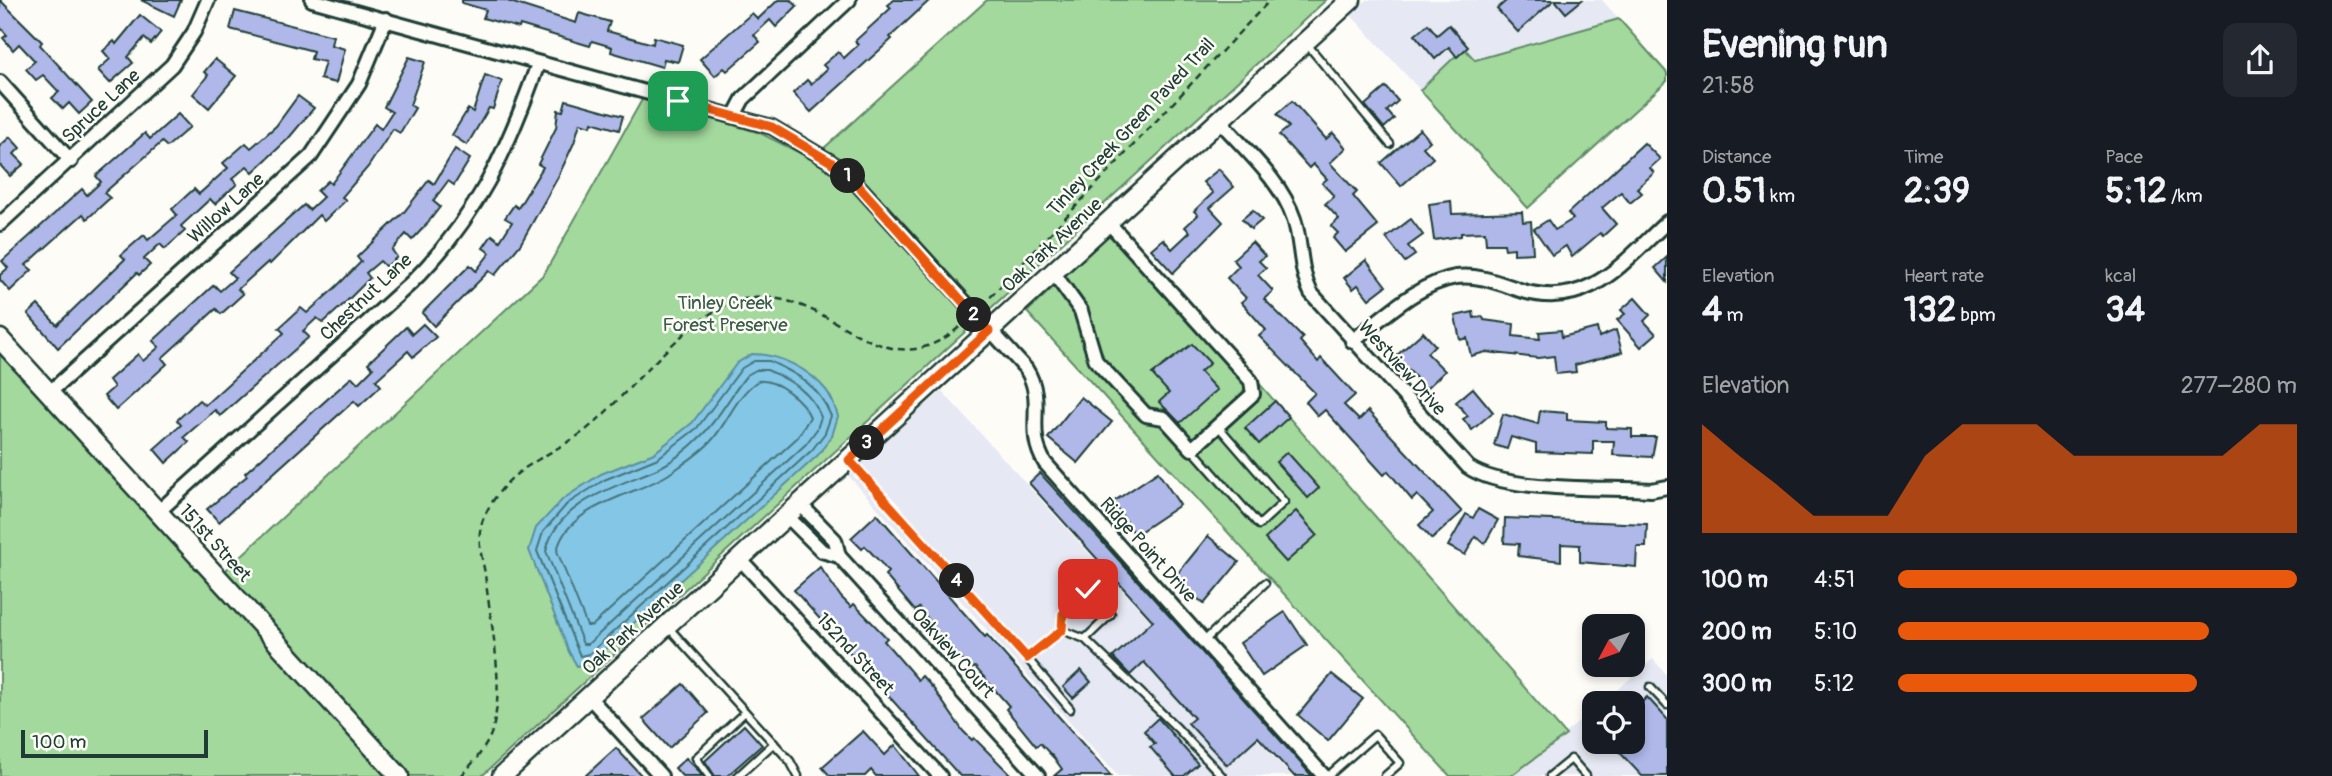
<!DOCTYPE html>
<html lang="en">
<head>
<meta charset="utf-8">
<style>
  body { margin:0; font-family:Pangolin,sans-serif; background:#242831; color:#f1f3f6; height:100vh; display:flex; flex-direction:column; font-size:26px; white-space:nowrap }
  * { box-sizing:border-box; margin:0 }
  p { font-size:23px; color:#9ea1a6 }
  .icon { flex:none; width:38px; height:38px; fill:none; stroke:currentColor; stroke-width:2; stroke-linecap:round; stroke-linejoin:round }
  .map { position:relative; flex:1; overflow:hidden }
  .sheet { display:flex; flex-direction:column; background:#171b24; width:665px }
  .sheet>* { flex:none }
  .needle { width:46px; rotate:229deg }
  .fabs { position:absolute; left:1582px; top:614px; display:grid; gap:14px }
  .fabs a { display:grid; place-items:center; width:63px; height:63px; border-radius:14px; background:#171b24; box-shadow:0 4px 10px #0003; font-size:35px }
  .scale { position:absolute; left:21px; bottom:18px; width:187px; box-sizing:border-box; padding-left:7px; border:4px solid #1f3d34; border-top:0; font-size:19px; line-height:24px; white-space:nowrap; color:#1f3d34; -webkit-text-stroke:5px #fdfcf7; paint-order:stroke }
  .pin { position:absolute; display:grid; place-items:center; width:60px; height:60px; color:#fff; margin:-30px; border-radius:14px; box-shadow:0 4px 10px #0006 }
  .km { position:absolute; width:35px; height:35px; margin:-18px; border-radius:50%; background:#222; color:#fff; font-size:19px; line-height:35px; text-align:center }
  .round { display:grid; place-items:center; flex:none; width:74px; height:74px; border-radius:14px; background:#242831 }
  .headline { display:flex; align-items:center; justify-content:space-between; height:119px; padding:0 35px }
  h1 { font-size:38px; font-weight:700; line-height:52px }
  .figures { display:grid; grid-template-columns:repeat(3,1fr); gap:10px; height:119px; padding:7px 35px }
  .figures div { display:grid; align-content:center }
  .figures b { font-size:35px; font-weight:700 }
  .figures small { font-size:19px; font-weight:400 }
  .figures p { font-size:19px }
  .chart { height:196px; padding:14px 35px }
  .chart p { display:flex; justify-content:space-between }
  .chart svg { width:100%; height:126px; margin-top:7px; fill:#ea580c; opacity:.7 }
  ul { padding:0 35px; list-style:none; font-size:23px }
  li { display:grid; grid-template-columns:112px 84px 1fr; align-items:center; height:52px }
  li i { height:18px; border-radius:9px; background:#ea580c }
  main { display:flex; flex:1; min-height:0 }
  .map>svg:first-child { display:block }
</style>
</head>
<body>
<main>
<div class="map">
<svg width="1667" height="776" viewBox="0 0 1667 776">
  <rect width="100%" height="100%" fill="#fdfcf7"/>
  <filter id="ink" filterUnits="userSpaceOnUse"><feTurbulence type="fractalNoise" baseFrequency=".0143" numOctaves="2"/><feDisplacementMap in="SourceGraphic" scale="14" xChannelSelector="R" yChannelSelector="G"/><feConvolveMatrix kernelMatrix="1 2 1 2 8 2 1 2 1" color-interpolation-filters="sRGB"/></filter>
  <g filter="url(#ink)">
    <g fill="#e6e8f3">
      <polygon points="1367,0 1602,0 1619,19 1475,60 1464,48 1420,90 1350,14"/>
      <polygon points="942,391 1291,776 1118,776 847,474"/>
      <polygon points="1653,659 1667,675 1667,776 1511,776 1594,710 1594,742 1633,742 1633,704 1602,703"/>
    </g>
    <g fill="#a3d99c" stroke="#618b68" stroke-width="2">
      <polygon points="987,0 1326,0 482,776 0,776 0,351 212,583 544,274 643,98 760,133 812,159"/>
      <polygon points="1619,19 1667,73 1667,81 1528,208 1420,90 1464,48 1475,60"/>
      <polygon points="1120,224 1566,735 1511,776 1450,776 1027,312"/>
    </g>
    <path fill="#84c6e5" stroke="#5c8f9e" stroke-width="2" d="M752,354c27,0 57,15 74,36 6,7 9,18 12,26l-6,20 -14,19 -226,206 -15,5 -8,-14 -40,-102 7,-22 27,-29 38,-25 53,-21 38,-30 45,-60z"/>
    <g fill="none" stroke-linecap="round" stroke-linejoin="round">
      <g stroke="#47747b" stroke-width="2">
        <path d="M769,361c29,13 49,24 62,55l-6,17 -13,17 -223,204 -9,2 -43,-105 6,-19 24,-28 37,-24 54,-22 39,-30 45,-60 12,-7z"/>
        <path d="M767,370c24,10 44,22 54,47l-4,12 -11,15 -218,200h-5l-37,-93c11,-50 73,-65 113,-83 14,-7 31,-21 42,-32 18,-17 30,-42 46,-61l9,-5z"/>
        <path d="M758,381c19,-2 45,19 52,36l-12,20 -206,189h-5l-30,-75c10,-47 81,-56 112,-77 14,-10 32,-21 43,-34 16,-18 25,-46 46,-59z"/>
      </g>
    </g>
    <g fill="#afb8e9" stroke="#1f3d34" stroke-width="2">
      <polygon points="0,0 42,42 40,45 92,102 79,114 69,103 63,109 52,98 59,92 43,75 36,80 26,69 35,61 19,44 13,50 3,38 7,35 0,27"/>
      <polygon points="141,0 181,0 174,16"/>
      <polygon points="462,0 504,0 576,23 579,13 610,22 607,31 653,44 654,37 683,45 678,62 664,59 662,67 611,52 612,47 592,41 590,46 520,25 519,28 483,18 486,10 462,3"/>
      <polygon points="778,0 791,0 797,6 776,27 770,20 754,35 760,42 727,71 724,68 715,76 700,59 752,13 758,19"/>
      <polygon points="894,0 930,0 890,37 892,39 811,112 793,93 807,80 811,84 827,69 823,65 838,52 844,58 858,45 855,41 891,8 888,5"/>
      <polygon points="1507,0 1554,0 1518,32 1497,9"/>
      <polygon points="1555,0 1582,0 1566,13"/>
      <polygon points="235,11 333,36 331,45 345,49 336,83 320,79 325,62 311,59 313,51 230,29"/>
      <polygon points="140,15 161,32 151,44 144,38 128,57 133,63 110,83 98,70 110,59 103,51 114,41 116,44"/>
      <polygon points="1428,24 1437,35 1449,25 1468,47 1457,57 1449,47 1435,59 1415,35"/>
      <polygon points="409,57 425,62 410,105 415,108 400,133 393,129 368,167 342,197 346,200 324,221 319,215 270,264 268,262 238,289 243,294 221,314 216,309 162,358 167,364 116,410 104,396 114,387 109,380 138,354 143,361 159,347 153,341 203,295 214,285 220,291 235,278 229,272 304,205 309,210 323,197 317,191 328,181 331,184 375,124 381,129 392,112 384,107"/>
      <polygon points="215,59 236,76 209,108 193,94 208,75 204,72"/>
      <polygon points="485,75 502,81 493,109 489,108 467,145 452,135 468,109 473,112"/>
      <polygon points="1386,87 1398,101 1387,111 1394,119 1384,128 1365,105"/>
      <polygon points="298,96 314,108 288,139 253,172 247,166 232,179 237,184 215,204 210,199 181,226 185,231 165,249 160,244 144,259 150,265 139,275 137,273 58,348 28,314 38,305 57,325 125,259 121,255 144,235 148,240 177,215 172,209 194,189 199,194 228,168 223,163 246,143 251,148 276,126"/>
      <polygon points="566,100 623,116 619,130 592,122 591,126 580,123 574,143 558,177 520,245 495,275 489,271 434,326 422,313 470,265 476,271 490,253 483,248 492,235 500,241 512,222 505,218 514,205 518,208 543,167 538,164 556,128 558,110 563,111"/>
      <polygon points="1292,101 1326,139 1333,133 1346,148 1330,163 1357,192 1353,196 1378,226 1345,252 1333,238 1338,233 1331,226 1339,219 1325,204 1334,196 1322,183 1327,179 1313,164 1309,168 1279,135 1289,127 1277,114"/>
      <polygon points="178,114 190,127 167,147 162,142 104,193 110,198 87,219 83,214 26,265 32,270 10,291 0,280 0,275 8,268 2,261 82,189 87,195 101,182 96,176 145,133 150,139"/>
      <polygon points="1420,129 1430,141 1423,147 1433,158 1401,186 1381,163"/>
      <polygon points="10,137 20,148 14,154 24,164 10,176 0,165 0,146"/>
      <polygon points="1644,143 1660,159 1650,168 1654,173 1637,188 1642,193 1630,203 1621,192 1602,208 1616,224 1603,236 1600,233 1572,257 1566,246 1552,255 1534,229 1548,220 1555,230 1573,219 1568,213"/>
      <polygon points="455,149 470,159 454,185 448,181 433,201 440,207 426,225 412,240 406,234 392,250 397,257 386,267 380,261 366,273 370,278 345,303 323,323 317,318 303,331 309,337 220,416 215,410 184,437 189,442 166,463 154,449 181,425 177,420 199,400 205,405 284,333 279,328 301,308 307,313 337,286 361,262 357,257 404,212 429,180 434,184"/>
      <polygon points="1219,169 1234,187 1210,208 1223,222 1173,273 1151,249 1163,239 1172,249 1190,232 1185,227 1198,215 1194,211 1213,193 1203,182"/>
      <polygon points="1451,201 1452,214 1522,212 1523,222 1531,221 1533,253 1514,254 1514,248 1505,249 1504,244 1486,244 1485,232 1461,233 1461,236 1434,240 1429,204"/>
      <polygon points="1253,210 1262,220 1251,229 1242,219"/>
      <polygon points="1411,219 1423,235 1408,246 1415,255 1405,262 1386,238"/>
      <polygon points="1252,242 1265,256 1259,261 1266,268 1258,275 1273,291 1264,299 1303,338 1300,341 1318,362 1321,358 1355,395 1344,405 1359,420 1368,411 1462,512 1432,539 1419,525 1433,512 1417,495 1412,500 1388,471 1384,475 1325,410 1318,416 1306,402 1315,393 1259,336 1266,330 1241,302 1246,298 1227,278 1239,266 1233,259"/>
      <polygon points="1667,257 1667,282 1655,268"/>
      <polygon points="1366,260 1386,286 1369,299 1358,285 1353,289 1344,278"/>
      <polygon points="1635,298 1650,315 1644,321 1656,334 1641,347 1617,320 1625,314 1621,310"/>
      <polygon points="1473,312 1474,318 1483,317 1484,320 1514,324 1513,336 1540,339 1539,332 1561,330 1562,337 1597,328 1599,337 1616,330 1622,352 1575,365 1576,372 1556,374 1554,356 1538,358 1486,352 1471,356 1467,338 1460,340 1455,316"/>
      <polygon points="423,324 436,337 413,357 408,351 376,380 381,386 359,406 354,401 219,522 207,509 247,476 245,473 352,377 358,383 373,368 368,363 406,327 412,334"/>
      <polygon points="1423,332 1435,345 1427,353 1445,371 1426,389 1396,356"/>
      <polygon points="1192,344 1210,363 1200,372 1217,390 1180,423 1159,402 1169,393 1152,374"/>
      <polygon points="1473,388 1493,412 1472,430 1463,419 1468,416 1456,402"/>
      <polygon points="1081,397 1112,422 1078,463 1048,438"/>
      <polygon points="1275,401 1289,417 1259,444 1245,428"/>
      <polygon points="1540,411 1567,413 1567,420 1606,422 1606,428 1632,429 1632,437 1656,437 1652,457 1613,455 1614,441 1593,441 1593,454 1536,452 1536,444 1511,437 1507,449 1494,445 1503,414 1538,424"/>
      <polygon points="1287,452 1319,488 1308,498 1276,462"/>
      <polygon points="1158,472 1180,505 1135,535 1113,502"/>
      <polygon points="1040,473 1192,641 1312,776 1294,776 1258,737 1227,765 1188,723 1194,718 1144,662 1130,675 1113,657 1153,621 1029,483"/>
      <polygon points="1478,509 1498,520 1485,543 1475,537 1465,555 1448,546 1466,514 1473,518"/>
      <polygon points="1296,511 1317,535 1286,562 1265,539"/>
      <polygon points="877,514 985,637 987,635 1111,776 1054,776 1062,769 1054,758 1040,743 1036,746 1006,709 1009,706 982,675 975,667 971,670 950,647 948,648 932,624 919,608 915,611 885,575 888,572 880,562 865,546 862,549 851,538"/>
      <polygon points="1505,518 1647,524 1646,547 1637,547 1636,567 1580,562 1580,545 1561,544 1561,561 1518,556 1519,544 1504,543"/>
      <polygon points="1208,536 1239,562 1204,604 1174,578"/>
      <polygon points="820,567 841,597 851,607 854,604 887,638 884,641 918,680 922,676 933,688 963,731 972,740 974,738 1012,776 960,776 794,590"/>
      <polygon points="1285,612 1307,645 1262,676 1240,643"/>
      <polygon points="1081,670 1091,682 1073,698 1063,687"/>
      <polygon points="1332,674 1363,699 1328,741 1298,715"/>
      <polygon points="683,684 708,713 669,748 643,719"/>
      <polygon points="1647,697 1667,719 1667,776 1642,776 1610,742 1633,742 1633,711"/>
      <polygon points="1158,718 1198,764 1184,776 1175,776 1150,747 1155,744 1144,731"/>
      <polygon points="744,725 762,745 727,776 715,776 705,761"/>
      <polygon points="863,731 885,755 895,745 919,776 876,776 871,770 865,776 830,776 822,767"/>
      <polygon points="616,748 642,776 585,776"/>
      <polygon points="686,758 696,768 702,776 682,776 675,768"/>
    </g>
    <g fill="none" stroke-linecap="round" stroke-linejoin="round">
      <defs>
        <g id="lane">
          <polyline points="1306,43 1390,144"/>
          <polyline points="1192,449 1259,525 1284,502 1218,426"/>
          <polyline points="850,461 1027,658 1062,630 1063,614 1088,589 1111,614 1085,639 1062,630"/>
          <polyline points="668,627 790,761 798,776"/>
          <polyline points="1085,639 1177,728 1222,776"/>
          <polyline points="1204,641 1265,583"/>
          <polyline points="1027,658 1070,709"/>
          <polyline points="1650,687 1667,705"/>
          <polyline points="709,776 696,758 745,712"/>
          <polyline points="738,776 774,743"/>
          <polyline points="1328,776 1375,735 1400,763 1385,776"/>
          <polyline points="1550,776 1571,759 1586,776"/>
        </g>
        <g id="street">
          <path d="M312,0l460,127 59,35 25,21 170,186c21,33 -2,60 19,94l279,313"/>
          <polyline points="0,82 71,161"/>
          <polyline points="734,116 743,99 849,0"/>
          <path d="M1218,119c26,30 63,61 76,100 8,25 5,50 17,74l157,174c37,26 135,20 183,23l16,-3"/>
          <polyline points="0,224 172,65 194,32 208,0"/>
          <polyline points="1053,272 1081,311 1096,361 1146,415 1164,418 1192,449 1253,394 1251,381 1108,222"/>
          <path d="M1352,341c30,-22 66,-58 104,-64 24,-3 45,7 67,14 66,19 100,-29 144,-69"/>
          <polyline points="49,393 311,156 359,84 386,19"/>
          <polyline points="800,504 835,540 839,556 1038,776"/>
          <path d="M158,512l253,-229c66,-65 97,-134 127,-219"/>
          <polyline points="787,516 822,551 839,556"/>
          <polyline points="740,559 940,776"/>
          <polyline points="589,697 661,776"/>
        </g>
        <g id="secondary">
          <polyline points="0,339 399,776"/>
          <polyline points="502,776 1351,0"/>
        </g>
      </defs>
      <use href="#lane" stroke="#1f3d34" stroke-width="11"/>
      <use href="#street" stroke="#1f3d34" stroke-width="18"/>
      <use href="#secondary" stroke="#1f3d34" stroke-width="23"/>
      <g stroke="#1f3d34" stroke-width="2.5" stroke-dasharray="7 5" stroke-linecap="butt">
        <polyline points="982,306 1270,0"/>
        <path d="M461,776c13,-14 27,-30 32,-48 12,-48 -3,-106 -8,-154 -2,-13 -7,-28 -5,-42 1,-17 19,-42 32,-54 22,-19 52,-31 75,-49 44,-36 105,-121 158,-130 89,-16 137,104 222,21"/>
      </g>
      <use href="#lane" stroke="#fdfcf7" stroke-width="6"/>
      <use href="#street" stroke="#fdfcf7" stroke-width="12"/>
      <use href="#secondary" stroke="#fdfcf7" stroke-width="18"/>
    </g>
  </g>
  <g fill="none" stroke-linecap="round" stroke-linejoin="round" filter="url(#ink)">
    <defs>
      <polyline id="route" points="678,101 772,127 831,162 856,183 989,331 849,460 1027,658 1062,630 1063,614 1088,589"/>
    </defs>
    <use href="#route" stroke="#fff" stroke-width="14"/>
    <use href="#route" stroke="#ea580c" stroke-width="9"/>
  </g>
  <g text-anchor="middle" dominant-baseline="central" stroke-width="5" stroke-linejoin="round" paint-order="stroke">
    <g font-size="19" fill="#1f3d34" stroke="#fdfcf7">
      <text transform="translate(101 106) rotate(-43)">Spruce Lane</text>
      <text transform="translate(1131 127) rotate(-47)">Tinley Creek Green Paved Trail</text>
      <text transform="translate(226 208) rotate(-42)">Willow Lane</text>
      <text transform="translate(1052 245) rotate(-43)">Oak Park Avenue</text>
      <text transform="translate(366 297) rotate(-43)">Chestnut Lane</text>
      <text transform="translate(1402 368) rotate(48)">Westview Drive</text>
      <text transform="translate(215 543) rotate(48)">151st Street</text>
      <text transform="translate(1148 550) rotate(48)">Ridge Point Drive</text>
      <text transform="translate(633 628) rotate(-42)">Oak Park Avenue</text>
      <text transform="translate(953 653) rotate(48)">Oakview Court</text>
      <text transform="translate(855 654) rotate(47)">152nd Street</text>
    </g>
    <g font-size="19" fill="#395c49" stroke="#fdfcf7">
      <text x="725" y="303">Tinley Creek<tspan x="725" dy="22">Forest Preserve</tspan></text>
    </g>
  </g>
</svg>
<div class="fabs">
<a><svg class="needle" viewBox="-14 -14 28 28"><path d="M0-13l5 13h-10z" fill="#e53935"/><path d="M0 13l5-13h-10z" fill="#9ea1a6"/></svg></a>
<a><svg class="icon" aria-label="locate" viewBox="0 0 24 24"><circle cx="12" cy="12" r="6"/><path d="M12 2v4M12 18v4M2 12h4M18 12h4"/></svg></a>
</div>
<div class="scale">100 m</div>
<div class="pin" style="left:678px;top:101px;background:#1e9e55"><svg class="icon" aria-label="arrive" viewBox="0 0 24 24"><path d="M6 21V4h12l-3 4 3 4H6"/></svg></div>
<div class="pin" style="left:1088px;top:589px;background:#d93025"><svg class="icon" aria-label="check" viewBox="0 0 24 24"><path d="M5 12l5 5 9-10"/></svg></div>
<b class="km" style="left:848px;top:176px">1</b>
<b class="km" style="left:974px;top:315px">2</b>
<b class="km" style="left:867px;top:443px">3</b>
<b class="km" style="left:957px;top:581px">4</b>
</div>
<section class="sheet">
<div class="headline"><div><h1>Evening run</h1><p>21:58</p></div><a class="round"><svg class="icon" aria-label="share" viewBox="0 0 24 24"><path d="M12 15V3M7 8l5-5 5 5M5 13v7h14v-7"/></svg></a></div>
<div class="figures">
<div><p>Distance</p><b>0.51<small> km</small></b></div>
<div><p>Time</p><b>2:39</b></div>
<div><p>Pace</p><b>5:12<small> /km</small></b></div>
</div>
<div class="figures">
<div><p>Elevation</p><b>4<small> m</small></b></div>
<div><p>Heart rate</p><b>132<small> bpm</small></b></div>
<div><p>kcal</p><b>34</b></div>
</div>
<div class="chart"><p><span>Elevation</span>277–280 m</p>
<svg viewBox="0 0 160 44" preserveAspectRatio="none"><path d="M0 44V6L10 17L20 27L30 38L40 38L50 38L60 17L70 6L80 6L90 6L100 17L110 17L120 17L130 17L140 17L150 6L160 6V44z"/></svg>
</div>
<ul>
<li><b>100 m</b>4:51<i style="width:100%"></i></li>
<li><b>200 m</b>5:10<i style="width:78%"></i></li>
<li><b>300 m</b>5:12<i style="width:75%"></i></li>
</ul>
</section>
</main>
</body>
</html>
